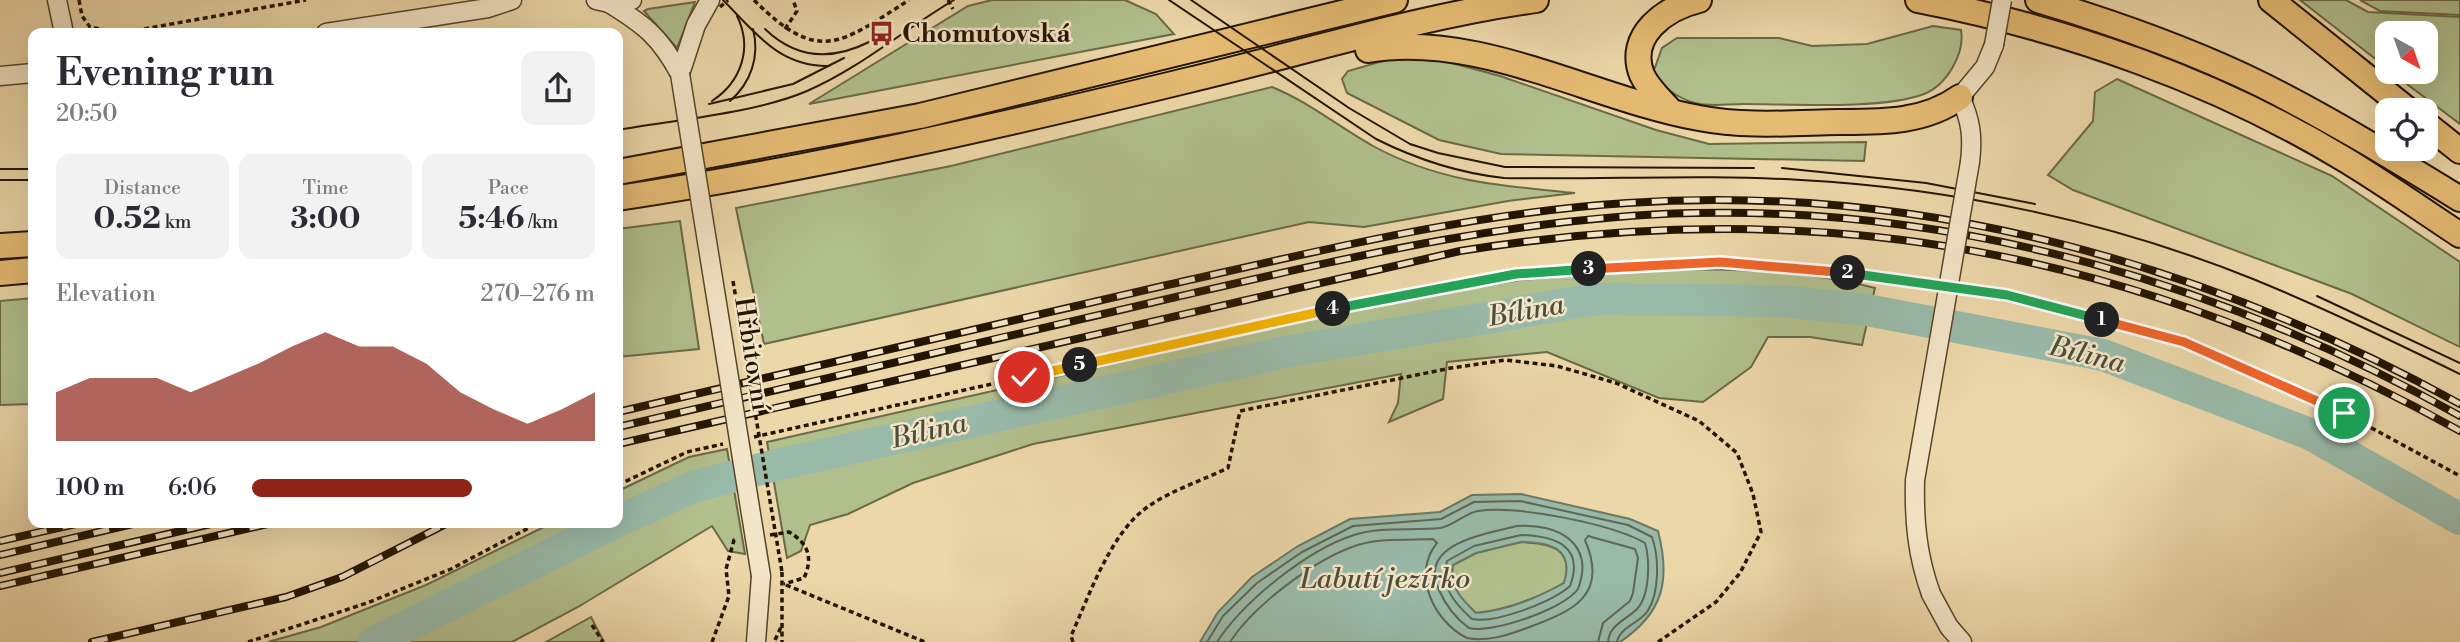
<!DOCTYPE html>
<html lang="en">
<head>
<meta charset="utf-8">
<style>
  body { margin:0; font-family:"Libre Bodoni",serif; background:#f2f2f3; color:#2b2b33; height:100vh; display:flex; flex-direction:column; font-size:26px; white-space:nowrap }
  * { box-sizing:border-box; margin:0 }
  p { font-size:23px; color:#7c7c81 }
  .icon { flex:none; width:38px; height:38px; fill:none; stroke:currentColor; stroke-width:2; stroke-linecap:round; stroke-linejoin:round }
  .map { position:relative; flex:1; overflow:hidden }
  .panel { position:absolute; left:28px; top:28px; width:595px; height:500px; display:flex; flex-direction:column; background:#fff; border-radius:14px; box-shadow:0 7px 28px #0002 }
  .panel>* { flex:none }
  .needle { width:46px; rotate:140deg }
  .fabs { position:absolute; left:2375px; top:21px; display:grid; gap:14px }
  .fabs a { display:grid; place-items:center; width:63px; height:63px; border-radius:14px; background:#fff; box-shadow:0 7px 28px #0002; font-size:35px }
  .pin { position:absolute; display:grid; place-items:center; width:60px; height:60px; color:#fff; margin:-30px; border:4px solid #fff; border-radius:50%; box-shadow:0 2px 7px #0007 }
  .km { position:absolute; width:35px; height:35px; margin:-18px; border-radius:50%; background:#222; color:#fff; font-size:19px; line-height:35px; text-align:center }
  .round { display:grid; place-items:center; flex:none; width:74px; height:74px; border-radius:14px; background:#f2f2f3 }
  .overview { display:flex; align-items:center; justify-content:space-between; height:119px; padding:0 28px }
  h1 { font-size:38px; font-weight:700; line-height:52px }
  .metrics { display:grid; grid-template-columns:repeat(3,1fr); gap:10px; height:119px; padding:7px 28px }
  .metrics div { display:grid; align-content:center; border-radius:14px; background:#f2f2f3; text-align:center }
  .metrics b { font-size:30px; font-weight:700 }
  .metrics small { font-size:19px; font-weight:400 }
  .metrics p { font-size:19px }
  .chart { height:196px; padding:14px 28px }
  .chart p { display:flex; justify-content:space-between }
  .chart svg { width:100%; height:126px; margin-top:7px; fill:#8f2418; opacity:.7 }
  ul { padding:0 28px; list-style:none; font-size:23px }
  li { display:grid; grid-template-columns:112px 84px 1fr; align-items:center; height:52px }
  li i { height:18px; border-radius:9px; background:#8f2418 }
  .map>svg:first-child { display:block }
</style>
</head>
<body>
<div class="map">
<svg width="2460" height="642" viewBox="0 0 2460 642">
  <rect width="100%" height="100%" fill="#ecd7a9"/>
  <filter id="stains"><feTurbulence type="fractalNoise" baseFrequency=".00286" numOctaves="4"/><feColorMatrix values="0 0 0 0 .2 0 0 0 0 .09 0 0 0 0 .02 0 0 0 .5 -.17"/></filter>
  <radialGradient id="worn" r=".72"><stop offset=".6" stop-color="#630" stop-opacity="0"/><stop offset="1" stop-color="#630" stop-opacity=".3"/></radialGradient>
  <g fill="#b1bf8d" stroke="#6a6a46" stroke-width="2">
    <polygon points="992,0 1125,0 1156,14 1174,34 809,104 968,6"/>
    <polygon points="2300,0 2346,0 2368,12 2460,17 2460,124 2391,72 2426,72 2426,33 2387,33 2387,68"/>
    <polygon points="2360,0 2460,0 2460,15 2380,11"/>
    <polygon points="695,2 677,48 644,11 648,9"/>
    <path d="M1933,26l28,4c4,23 -14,55 -37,64 -41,16 -135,10 -181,10 -15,0 -34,3 -48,-1 -18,-5 -32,-16 -42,-30l9,-25 15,-10h102l33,8 55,-2z"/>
    <polygon points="1400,56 1444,61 1500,76 1656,130 1709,144 1866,142 1864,161 1501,154 1439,140 1347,93 1342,79 1348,71"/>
    <polygon points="2117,79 2332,176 2460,262 2460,347 2352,294 2073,190 2048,175 2093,121 2095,92"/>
    <path d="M1272,87c37,15 67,40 101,59 66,36 129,40 202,47l-67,8 -144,26 -55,-5 -545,122 -28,-136 215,-42z"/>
    <polygon points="680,221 699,349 618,357 618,229"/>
    <path d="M1652,269c76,0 150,0 223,19l-13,57 -52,-8h-42l-17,30 -48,35 -44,-4 -112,-46 -100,10 -4,37 -54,23 9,-19 3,-29 -368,70 -120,39 -65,31 -38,11 -9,26 -14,7 -20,-116 611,-138 142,-24z"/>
    <polygon points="33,298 33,404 0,405 0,301"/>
    <polygon points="727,449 745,554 728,551 712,526 578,607 512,642 268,642 321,627 426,585 552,523 618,523 618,491 689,457"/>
    <path d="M1521,542c28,1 54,6 43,41 -27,15 -57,27 -88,30 -15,-14 -27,-27 -23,-48l23,-12z"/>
    <polygon points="591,617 604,642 546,642"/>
  </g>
  <path fill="#99baa9" stroke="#6a7865" stroke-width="2" fill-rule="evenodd" d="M1521,494l109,25 28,12c13,50 5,82 -38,111h-420l18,-30 34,-35 46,-31 52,-27 90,-7 32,-17zM1521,542c28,0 54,6 43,41 -27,15 -58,28 -88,30 -15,-14 -27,-27 -23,-48l23,-12z"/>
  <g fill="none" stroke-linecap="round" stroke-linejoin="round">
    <g stroke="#5e6754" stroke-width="2">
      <path d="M1517,526c42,-3 78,18 61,63 -14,20 -86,45 -109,39 -14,-10 -23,-22 -30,-38 -22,-47 48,-56 78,-64z"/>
      <path d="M1521,535c34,1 64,11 49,51 -18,16 -75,38 -98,33 -18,-16 -32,-33 -25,-58l27,-15z"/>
      <path d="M1207,642l16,-26 34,-33 45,-31 51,-26 88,-7 33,-17 46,-1 108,24 24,12c7,20 8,56 -5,75 -8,11 -28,16 -30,30"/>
      <path d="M1217,642c27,-41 90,-92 137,-107 27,-9 59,-4 86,-7 14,-2 25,-15 38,-17 39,-6 134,13 167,32 5,17 5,52 -8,66 -11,11 -28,16 -29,33"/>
      <path d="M1230,642c23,-36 86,-84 128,-97 22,-7 52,-5 75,-6l4,4c-26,31 -3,79 30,95 21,4 41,-3 60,-10 46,-17 82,-32 58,-88l3,-4 47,13 3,9 -5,35 -3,8 -27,22 -5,19"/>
    </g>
    <g stroke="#99baa9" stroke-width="32">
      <polyline points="618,521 693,487 772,466 1280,353 1596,299 1781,301 1867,310 2103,355 2310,434 2460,519"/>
      <polyline points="374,642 614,523"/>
    </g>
    <defs>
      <g id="minor">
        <polyline points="57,0 64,33"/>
        <polyline points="596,0 609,3 632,0"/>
        <path d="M609,3c36,22 51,34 71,71"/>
        <polyline points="326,33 488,8 512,0"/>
        <polyline points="680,74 696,25 710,0"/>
        <polyline points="0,76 33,73"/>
        <path d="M1970,162c3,-25 1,-42 -10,-65l25,-30 9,-22"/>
        <polyline points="1931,594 1949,627 1962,642"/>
        <polyline points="756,642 761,576"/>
      </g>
      <g id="highway">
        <path d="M1918,0c149,29 297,81 426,159 40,24 78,51 116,76"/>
        <path d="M2038,0c76,23 153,50 224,85 68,34 133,74 198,114"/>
        <polyline points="2271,0 2408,110"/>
        <path d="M1368,50c110,-19 225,49 331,68 46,9 93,5 139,4 43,0 86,1 122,-25"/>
        <path d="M1669,109c-9,-10 -21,-21 -27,-34 -16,-40 24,-67 57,-75"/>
        <polyline points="2426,124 2460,151"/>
        <polyline points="618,172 920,116 1395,0"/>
        <path d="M618,198c192,-29 382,-72 571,-118 114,-27 231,-64 347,-80"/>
        <polyline points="0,246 33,244"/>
        <polyline points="0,273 33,270"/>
      </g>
    </defs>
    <use href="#minor" stroke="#55452a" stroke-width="21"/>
    <use href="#highway" stroke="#231400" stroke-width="28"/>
    <g stroke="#231400" stroke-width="3.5" stroke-dasharray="5 3.5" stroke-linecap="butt">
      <polyline points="79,0 82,16 90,27 121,33 306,0"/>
      <path d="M754,0c65,65 86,44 155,0"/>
      <polyline points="948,0 953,9"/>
      <polyline points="785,29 797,11 793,0"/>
      <polyline points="1963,289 2007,295 2184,342 2344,413 2460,476"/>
      <polyline points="754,437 1377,298 1516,274 1720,262 1834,271 1931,284"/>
      <polyline points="618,485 687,452 723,444"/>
      <path d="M770,535l19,-3c20,12 24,26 15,46l-20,6"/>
      <polyline points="782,572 782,642"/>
      <polyline points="786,585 925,642"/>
      <polyline points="592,625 603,642"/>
      <polyline points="775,640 782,625"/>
      <polyline points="248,642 367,603 451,569 538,523"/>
      <polyline points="712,642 729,596 726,569 734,540 738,539"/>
      <path d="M1073,642l-2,-6c18,-40 40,-105 78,-130 23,-16 54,-26 79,-38l12,-57 211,-43 55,-8 51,6 59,17 83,38 38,32 16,41 8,38 -21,41 -24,29 -58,40"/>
    </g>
    <use href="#minor" stroke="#f3e5c7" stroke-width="18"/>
    <use href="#highway" stroke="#e6bc74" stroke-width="24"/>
    <g stroke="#231400" stroke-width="2">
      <path d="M723,0c32,32 56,67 106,66"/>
      <path d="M1169,0l207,139c42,21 82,34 128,39 99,2 198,-4 297,2 152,8 311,42 452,99 71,29 139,62 207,95"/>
      <polyline points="1191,0 1349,108 1410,144 1438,153 1505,167 1754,168"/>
      <path d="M765,29c31,30 66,32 104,13"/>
      <path d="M712,101c29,-19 41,-53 25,-85"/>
      <path d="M730,101c21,-18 30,-45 23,-72"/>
      <polyline points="709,104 793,84 844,58"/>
      <path d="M618,130c56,-10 138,-17 189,-39 53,-23 98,-62 147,-91"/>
      <polyline points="1782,168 1926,183 2035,204"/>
      <polyline points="0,169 33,169"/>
      <polyline points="0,180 33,180"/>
      <polyline points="2317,296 2460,363"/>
    </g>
    <defs>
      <g id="rail">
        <path d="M618,412c183,-42 366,-85 549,-127 152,-34 304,-72 460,-82 293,-20 577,60 833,201"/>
        <path d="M618,427c186,-44 372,-87 558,-130 170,-39 342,-80 517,-84 269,-6 534,72 767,203"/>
        <path d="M618,444l842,-193c366,-59 676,0 1000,180"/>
        <polyline points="0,541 80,523"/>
        <polyline points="0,555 137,523"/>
        <polyline points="0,573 215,523"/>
        <polyline points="0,586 272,523"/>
        <polyline points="92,642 286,597 342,577 448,523"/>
      </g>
    </defs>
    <use href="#rail" stroke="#231400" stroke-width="8"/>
    <use href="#rail" stroke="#f3e5c7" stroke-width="5" stroke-dasharray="16" stroke-linecap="butt"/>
    <defs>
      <g id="minor-bridge">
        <polyline points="1994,45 2002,0"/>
        <polyline points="680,74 761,576"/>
        <path d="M1931,594c-14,-39 -17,-73 -16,-114l55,-318"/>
      </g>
    </defs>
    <use href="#minor-bridge" stroke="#55452a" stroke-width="21" stroke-linecap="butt"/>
    <g stroke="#231400" stroke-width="3.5" stroke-dasharray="5 3.5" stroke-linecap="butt">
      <polyline points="720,7 728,0"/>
      <polyline points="733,281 782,572"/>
    </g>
    <use href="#minor-bridge" stroke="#f3e5c7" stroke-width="18"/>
  </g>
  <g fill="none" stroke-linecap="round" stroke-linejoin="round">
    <defs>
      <polyline id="split-1" points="2102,320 2184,342 2344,413"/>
      <polyline id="split-2" points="1848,273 2007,295 2102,320"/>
      <polyline id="split-3" points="1589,269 1720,262 1848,273"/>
      <polyline id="split-4" points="1333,309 1516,274 1589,269"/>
      <polyline id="split-5" points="1080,365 1333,309"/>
      <polyline id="split-6" points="1024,377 1080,365"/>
    </defs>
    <use href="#split-1" stroke="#fff" stroke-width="14"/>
    <use href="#split-2" stroke="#fff" stroke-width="14"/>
    <use href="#split-3" stroke="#fff" stroke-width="14"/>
    <use href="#split-4" stroke="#fff" stroke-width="14"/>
    <use href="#split-5" stroke="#fff" stroke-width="14"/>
    <use href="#split-6" stroke="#fff" stroke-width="14"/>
    <use href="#split-1" stroke="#f0652b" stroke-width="9"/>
    <use href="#split-2" stroke="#22a559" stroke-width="9"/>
    <use href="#split-3" stroke="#f0652b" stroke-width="9"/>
    <use href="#split-4" stroke="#22a559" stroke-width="9"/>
    <use href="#split-5" stroke="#f5b400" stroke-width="9"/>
    <use href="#split-6" stroke="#f5b400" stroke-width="9"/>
  </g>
  <defs>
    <symbol id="bus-bare" viewBox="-9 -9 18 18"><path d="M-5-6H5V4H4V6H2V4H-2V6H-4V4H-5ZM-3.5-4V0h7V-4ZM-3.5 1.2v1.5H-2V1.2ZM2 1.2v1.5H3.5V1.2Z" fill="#8f2418" stroke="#f3e5c7" stroke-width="2.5" paint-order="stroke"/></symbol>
  </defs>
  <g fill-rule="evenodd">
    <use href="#bus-bare" x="864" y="16" width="35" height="35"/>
  </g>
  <g text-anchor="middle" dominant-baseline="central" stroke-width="5" stroke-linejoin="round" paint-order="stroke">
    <g font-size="26" font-weight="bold" fill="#231400" stroke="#f3e5c7" text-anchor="start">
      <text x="902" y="34">Chomutovská</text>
    </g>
    <g font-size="26" fill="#231400" stroke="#f3e5c7">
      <text transform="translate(752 354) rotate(81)">Hřbitovní</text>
    </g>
    <g font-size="28" font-style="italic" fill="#4c4e3b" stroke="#f3e5c7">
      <text transform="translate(1526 311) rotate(-10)">Bílina</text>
      <text transform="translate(2087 355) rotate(14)">Bílina</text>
      <text transform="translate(929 431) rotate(-13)">Bílina</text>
      <text x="1385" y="579">Labutí jezírko</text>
    </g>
  </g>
  <rect width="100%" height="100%" filter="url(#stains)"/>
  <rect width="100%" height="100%" fill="url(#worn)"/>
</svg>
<div class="fabs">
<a><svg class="needle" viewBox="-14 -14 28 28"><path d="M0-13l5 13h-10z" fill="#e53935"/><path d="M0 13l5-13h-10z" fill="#7c7c81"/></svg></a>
<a><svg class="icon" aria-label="locate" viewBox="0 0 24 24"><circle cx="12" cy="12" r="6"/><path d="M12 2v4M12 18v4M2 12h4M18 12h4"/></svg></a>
</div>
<div class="pin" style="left:2344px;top:413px;background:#1e9e55"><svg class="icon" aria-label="arrive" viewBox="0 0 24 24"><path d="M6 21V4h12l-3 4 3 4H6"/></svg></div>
<div class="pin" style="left:1024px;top:377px;background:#d93025"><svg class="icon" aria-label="check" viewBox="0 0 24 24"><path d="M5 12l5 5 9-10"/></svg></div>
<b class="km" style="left:2102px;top:320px">1</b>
<b class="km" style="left:1848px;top:273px">2</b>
<b class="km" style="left:1589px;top:269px">3</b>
<b class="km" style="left:1333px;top:309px">4</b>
<b class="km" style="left:1080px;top:365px">5</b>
<section class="panel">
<div class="overview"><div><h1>Evening run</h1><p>20:50</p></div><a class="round"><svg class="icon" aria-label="share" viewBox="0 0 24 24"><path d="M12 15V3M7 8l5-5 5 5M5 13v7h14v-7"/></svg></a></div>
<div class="metrics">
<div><p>Distance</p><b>0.52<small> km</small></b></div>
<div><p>Time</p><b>3:00</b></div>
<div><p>Pace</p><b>5:46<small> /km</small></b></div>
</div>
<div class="chart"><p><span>Elevation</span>270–276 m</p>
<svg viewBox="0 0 160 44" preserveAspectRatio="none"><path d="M0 44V27L10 22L20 22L30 22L40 27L50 22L60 17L70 11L80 6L90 11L100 11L110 17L120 27L130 33L140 38L150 33L160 27V44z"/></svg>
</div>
<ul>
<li><b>100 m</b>6:06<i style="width:64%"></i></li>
</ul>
</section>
</div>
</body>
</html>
